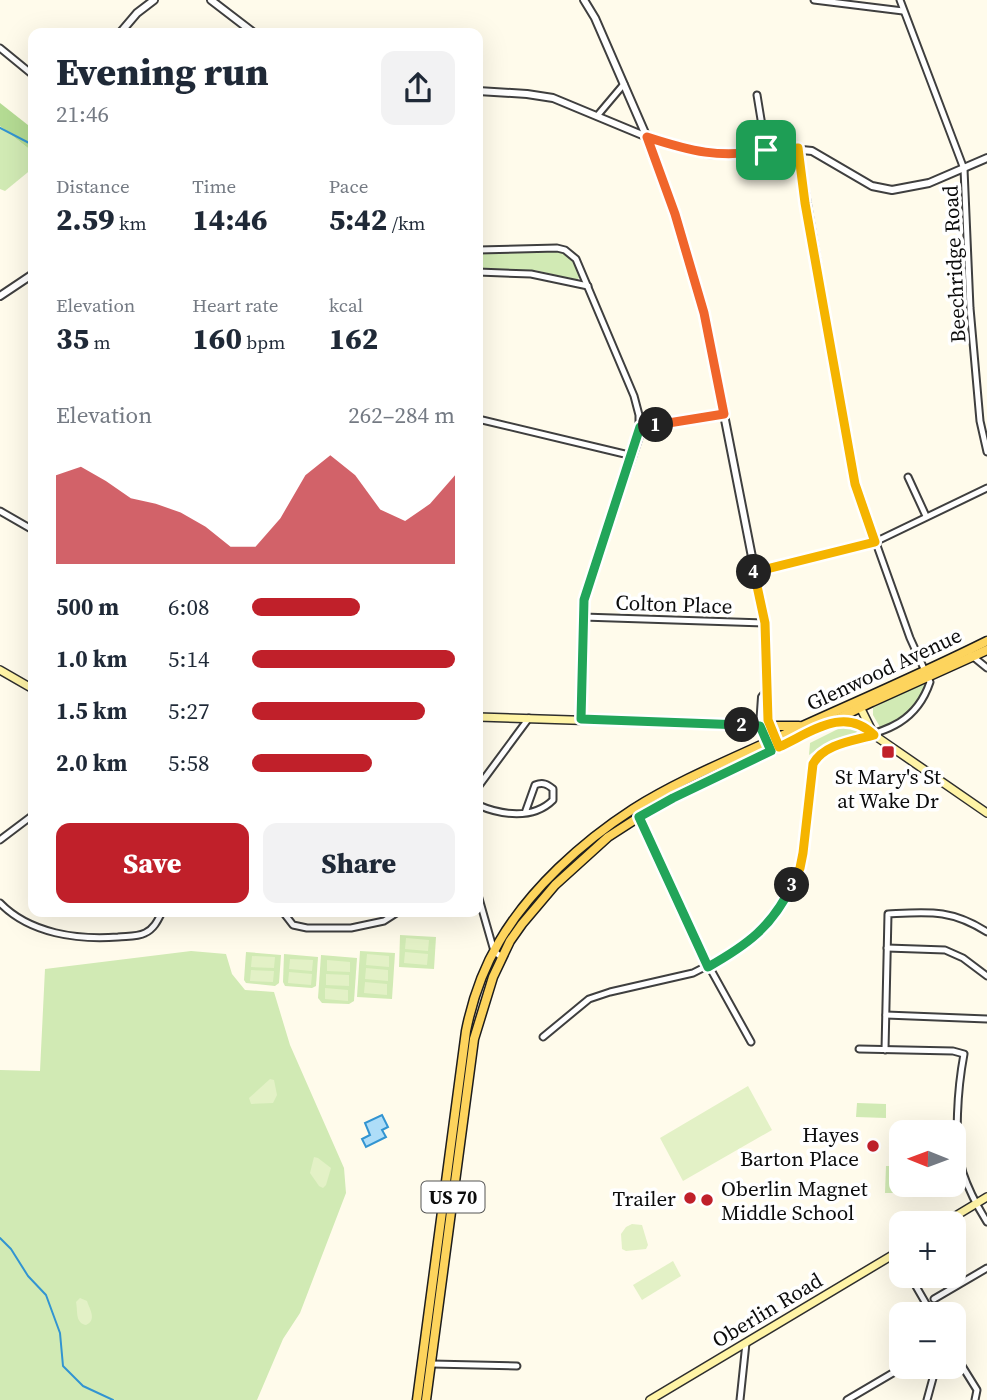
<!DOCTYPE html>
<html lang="en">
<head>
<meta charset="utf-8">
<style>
  body { margin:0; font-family:"Source Serif 4",serif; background:#f2f2f3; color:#1f2937; height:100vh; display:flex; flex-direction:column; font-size:26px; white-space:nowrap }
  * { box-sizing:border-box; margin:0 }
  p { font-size:23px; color:#747a83 }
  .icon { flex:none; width:38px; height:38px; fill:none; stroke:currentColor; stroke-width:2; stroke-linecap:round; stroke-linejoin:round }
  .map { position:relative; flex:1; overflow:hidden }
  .side { position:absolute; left:28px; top:28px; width:455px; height:889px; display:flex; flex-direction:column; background:#fff; border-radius:14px; box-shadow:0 7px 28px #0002 }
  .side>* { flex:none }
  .needle { width:46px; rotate:271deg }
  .tools { position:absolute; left:889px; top:1120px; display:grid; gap:14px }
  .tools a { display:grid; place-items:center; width:77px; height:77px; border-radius:14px; background:#fff; box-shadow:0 7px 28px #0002; font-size:35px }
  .pin { position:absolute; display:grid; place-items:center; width:60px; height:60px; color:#fff; margin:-30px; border-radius:14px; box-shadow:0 4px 10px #0006 }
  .km { position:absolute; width:35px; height:35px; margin:-18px; border-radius:50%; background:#222; color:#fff; font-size:19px; line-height:35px; text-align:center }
  .round { display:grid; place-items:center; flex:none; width:74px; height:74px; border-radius:14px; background:#f2f2f3 }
  .head { display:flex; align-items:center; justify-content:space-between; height:119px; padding:0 28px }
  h1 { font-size:38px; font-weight:800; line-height:52px }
  .metrics { display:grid; grid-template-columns:repeat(3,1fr); gap:10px; height:119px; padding:7px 28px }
  .metrics div { display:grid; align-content:center }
  .metrics b { font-size:30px; font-weight:800 }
  .metrics small { font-size:19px; font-weight:400 }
  .metrics p { font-size:19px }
  .chart { height:196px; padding:14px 28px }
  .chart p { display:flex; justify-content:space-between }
  .chart svg { width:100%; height:126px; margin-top:7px; fill:#c0202a; opacity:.7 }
  .action { display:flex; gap:14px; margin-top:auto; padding:14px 28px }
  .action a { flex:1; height:80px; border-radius:14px; background:#c0202a; color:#fff; font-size:28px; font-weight:800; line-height:80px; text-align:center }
  .action a+a { background:#f2f2f3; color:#1f2937 }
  ul { padding:0 28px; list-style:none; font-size:23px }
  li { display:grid; grid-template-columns:112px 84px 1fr; align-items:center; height:52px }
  li i { height:18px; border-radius:9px; background:#c0202a }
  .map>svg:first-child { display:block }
</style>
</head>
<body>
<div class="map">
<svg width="987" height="1400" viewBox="0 0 987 1400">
  <rect width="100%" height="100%" fill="#fffbeb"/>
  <g fill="#d1eab4">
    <polygon points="0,126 33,152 33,168 5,191 0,189"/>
    <path d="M561,251c13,4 15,12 20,24l-4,5 -42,-10h-57v-16z"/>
    <path d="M922,683l4,5c-12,17 -24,36 -46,39l-7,-12v-7z"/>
    <polygon points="854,724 858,728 856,734 828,742 809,755 810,743 846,725"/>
    <polygon points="400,935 436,937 434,969 399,967"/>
    <polygon points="191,951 226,954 232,974 245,990 274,992 290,1045 344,1168 346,1193 300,1313 283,1339 257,1400 0,1400 0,1070 40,1071 45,969"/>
    <polygon points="360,951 395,953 392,999 357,997"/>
    <polygon points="246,952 281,955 279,983 275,986 246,983 244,980"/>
    <polygon points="284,954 318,957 316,986 312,988 285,986 283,982"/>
    <polygon points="321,955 357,958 354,1001 349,1004 322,1003 318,998"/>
    <polygon points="857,1103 886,1104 886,1118 856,1117"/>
    <polygon points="886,1166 899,1166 898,1193 885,1193"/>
  </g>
  <polygon fill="#b4db93" points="0,103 33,129 33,152 0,126"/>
  <g fill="#e3f1c6">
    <polygon points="406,938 429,940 428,951 405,949"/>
    <polygon points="405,952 428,954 427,965 404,963"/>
    <polygon points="367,954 389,956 389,967 366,965"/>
    <polygon points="252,956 275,957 274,968 251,967"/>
    <polygon points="290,959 313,960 312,971 289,969"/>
    <polygon points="327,960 350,962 350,972 327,971"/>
    <polygon points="366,968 388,970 388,981 365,979"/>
    <polygon points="251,970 274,971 273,982 250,981"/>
    <polygon points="289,972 312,974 311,985 288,983"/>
    <polygon points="326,974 349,975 349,986 326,985"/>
    <polygon points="365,982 387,984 387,995 364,993"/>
    <polygon points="325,988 348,990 348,1001 325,999"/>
    <polygon points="270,1079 274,1080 277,1095 273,1103 251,1104 249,1098"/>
    <polygon points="748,1086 772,1130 683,1181 660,1138"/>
    <polygon points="314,1157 318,1158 331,1168 326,1185 323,1188 319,1186 310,1173"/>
    <polygon points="632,1224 642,1225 648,1245 646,1249 626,1251 622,1249 621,1234 626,1227"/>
    <polygon points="673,1261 681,1276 642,1300 633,1285"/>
    <path d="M80,1298l7,3c3,9 10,19 -1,24 -11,-2 -8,-14 -10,-23z"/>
  </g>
  <polygon fill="#aeddf8" stroke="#3294d1" stroke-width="2" points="382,1115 388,1127 382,1130 386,1137 366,1147 362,1139 370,1135 365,1123"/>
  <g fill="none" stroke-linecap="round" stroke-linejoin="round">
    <g stroke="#3294d1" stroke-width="2">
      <polyline points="0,128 33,145"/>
      <polyline points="0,1238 11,1249 28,1276 46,1295 60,1333 63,1366 83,1386 113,1400"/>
    </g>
    <defs>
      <g id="minor">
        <polyline points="814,0 903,11"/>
        <polyline points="900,0 964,169 970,308 980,421 987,452"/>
        <polyline points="0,48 33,75"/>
        <polyline points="757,95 766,150"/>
        <polyline points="597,116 624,84"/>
        <polyline points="478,250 557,248 565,250 576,259 634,396 639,415 639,438 584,600 581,719"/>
        <polyline points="478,272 531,274 588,286"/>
        <polyline points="478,419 633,456"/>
        <polyline points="640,427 724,414"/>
        <polyline points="908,477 926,516"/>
        <polyline points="0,511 33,530"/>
        <polyline points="754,571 875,542 987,488"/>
        <polyline points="583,617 765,623"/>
        <polyline points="971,655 987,668"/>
        <polyline points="478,787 529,718"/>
        <path d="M478,805c23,10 55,15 75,-5v-11c-6,-5 -10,-7 -18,-4l-10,28"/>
        <polyline points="637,814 706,961 751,1042"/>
        <polyline points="0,840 33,815"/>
        <polyline points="478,895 494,951 501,957"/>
        <path d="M0,903c30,31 78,37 118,34 9,-1 19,0 27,-4 9,-4 13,-13 17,-21"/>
        <polyline points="283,912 293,925 307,928 351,928 384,921 398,912"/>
        <polyline points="887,948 945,950 963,958 987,976"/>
        <polyline points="886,1015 987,1019"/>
        <path d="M543,1037l46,-38 21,-7 83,-19 49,-25 13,-10 22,-26 23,-44 13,-105c21,-37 94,-12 117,-81l-20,-44 -55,-154 -57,-336"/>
        <path d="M859,1049l94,2 11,3c-6,32 -11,88 -1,119 6,18 14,33 24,49"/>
        <path d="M885,1050l3,-136c41,-2 63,-5 99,18"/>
        <polyline points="910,1276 932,1314"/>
        <polyline points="952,1276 957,1285"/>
        <polyline points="934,1299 987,1268"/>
        <polyline points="954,1353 977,1390 975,1400"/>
        <polyline points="432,1364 517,1366"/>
        <polyline points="740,1400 746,1343"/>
        <polyline points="847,1400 903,1367"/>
        <polyline points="927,1400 936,1367"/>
      </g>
      <g id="tertiary">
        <polyline points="211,0 254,33"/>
        <polyline points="584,0 595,18 655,156 675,214 704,313 765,623 766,692 768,697 769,725"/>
        <polyline points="120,33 137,13 154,0"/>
        <polyline points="478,91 527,94 553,98 647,137 707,154 733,155 782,148 812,151 872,186 892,190 929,183 987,158"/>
        <polyline points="0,296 33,274"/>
        <polyline points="760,726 762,697 766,692"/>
      </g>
      <g id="secondary">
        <polyline points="0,670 33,689"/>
        <polyline points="859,705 874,735 987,813"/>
        <polyline points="478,717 760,726 770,747"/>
        <polyline points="944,1223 987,1197"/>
        <polyline points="650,1400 901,1250"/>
      </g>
      <g id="primary">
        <path d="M838,720c14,0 26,5 36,15"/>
        <polyline points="760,726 799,726"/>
        <path d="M417,1400l49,-369c6,-30 17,-62 33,-89 31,-53 83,-100 134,-133 48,-30 101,-51 152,-75 68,-31 136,-60 202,-93"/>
        <polyline points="426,1400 474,1039 493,977 510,941 522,924 555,885 608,837 639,817 673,798 872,702 987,650"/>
      </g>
    </defs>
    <use href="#minor" stroke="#3f3f3f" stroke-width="9"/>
    <use href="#tertiary" stroke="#3f3f3f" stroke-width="10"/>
    <use href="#secondary" stroke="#2e2e2e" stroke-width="10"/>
    <use href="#primary" stroke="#1d1d1d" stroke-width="11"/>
    <use href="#minor" stroke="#fff" stroke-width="5"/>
    <use href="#tertiary" stroke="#fff" stroke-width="6"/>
    <use href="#secondary" stroke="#fff4a6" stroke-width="7"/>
    <use href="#primary" stroke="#fdd45d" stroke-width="8"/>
  </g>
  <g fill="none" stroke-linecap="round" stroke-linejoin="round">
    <defs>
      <path id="split-1" d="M656,425l68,-11 -20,-101 -29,-99 -28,-77c43,14 73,22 119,13"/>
      <polyline id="split-2" points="656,425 640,427 584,600 581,719 742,725"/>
      <path id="split-3" d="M742,725l18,1 11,25 -98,47 -34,19 69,150c39,-22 64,-40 84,-82"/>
      <path id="split-4" d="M754,572l11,51 3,97 11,27c31,-14 65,-42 95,-12 -21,6 -50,9 -61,29l-10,89 -3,15 -8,17"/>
      <polyline id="split-5" points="754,572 875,542 855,484 805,203 798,148 766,150"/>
    </defs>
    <use href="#split-1" stroke="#fff" stroke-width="14"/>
    <use href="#split-2" stroke="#fff" stroke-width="14"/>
    <use href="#split-3" stroke="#fff" stroke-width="14"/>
    <use href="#split-4" stroke="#fff" stroke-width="14"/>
    <use href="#split-5" stroke="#fff" stroke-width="14"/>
    <use href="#split-1" stroke="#f0652b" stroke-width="9"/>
    <use href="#split-2" stroke="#22a559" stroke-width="9"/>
    <use href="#split-3" stroke="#22a559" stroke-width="9"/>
    <use href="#split-4" stroke="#f5b400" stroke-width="9"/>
    <use href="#split-5" stroke="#f5b400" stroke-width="9"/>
  </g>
  <g fill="#c0202a" stroke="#fff" stroke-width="2.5">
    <rect x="881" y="745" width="14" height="14" rx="3.5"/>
    <circle cx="873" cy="1146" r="7"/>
    <circle cx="690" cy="1198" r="7"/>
    <circle cx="707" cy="1200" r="7"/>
  </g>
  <g text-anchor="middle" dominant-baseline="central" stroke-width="7" stroke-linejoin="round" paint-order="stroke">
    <rect fill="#fff" stroke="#555" stroke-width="2" x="421.5" y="1181.5" width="63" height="31" rx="5"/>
    <g font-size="19" font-weight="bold" fill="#0c0c0c">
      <text x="453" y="1197">US 70</text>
    </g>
    <g font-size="21" fill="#0c0c0c" stroke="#fff">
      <text transform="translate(954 264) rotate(-93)">Beechridge Road</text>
      <text transform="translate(674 604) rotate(2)">Colton Place</text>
      <text transform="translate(884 669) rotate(-25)">Glenwood Avenue</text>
      <text transform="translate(767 1310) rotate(-31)">Oberlin Road</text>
    </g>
    <g font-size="21" fill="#0c0c0c" stroke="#fff" text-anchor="end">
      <text x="888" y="776" text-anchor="middle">St Mary's St<tspan x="888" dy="24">at Wake Dr</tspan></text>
      <text x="859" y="1134">Hayes<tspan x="859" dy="24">Barton Place</tspan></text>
      <text x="721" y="1188" text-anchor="start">Oberlin Magnet<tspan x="721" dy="24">Middle School</tspan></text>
      <text x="676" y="1198">Trailer</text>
    </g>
  </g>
</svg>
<div class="tools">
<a><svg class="needle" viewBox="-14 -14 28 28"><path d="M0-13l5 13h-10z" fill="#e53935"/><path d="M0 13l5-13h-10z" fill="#747a83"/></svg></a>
<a>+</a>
<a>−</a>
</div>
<div class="pin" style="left:766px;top:150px;background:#1e9e55"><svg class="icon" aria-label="arrive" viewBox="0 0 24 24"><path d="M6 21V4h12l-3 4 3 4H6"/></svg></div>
<b class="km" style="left:656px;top:425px">1</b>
<b class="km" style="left:742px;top:725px">2</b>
<b class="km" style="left:792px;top:885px">3</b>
<b class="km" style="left:754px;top:572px">4</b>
<section class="side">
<div class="head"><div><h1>Evening run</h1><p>21:46</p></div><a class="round"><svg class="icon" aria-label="share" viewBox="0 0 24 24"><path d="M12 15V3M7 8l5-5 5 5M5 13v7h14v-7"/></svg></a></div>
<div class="metrics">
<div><p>Distance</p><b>2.59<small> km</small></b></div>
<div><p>Time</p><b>14:46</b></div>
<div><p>Pace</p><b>5:42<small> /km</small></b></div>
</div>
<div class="metrics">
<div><p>Elevation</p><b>35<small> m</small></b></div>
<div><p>Heart rate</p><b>160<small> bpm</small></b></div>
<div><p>kcal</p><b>162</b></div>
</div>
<div class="chart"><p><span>Elevation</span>262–284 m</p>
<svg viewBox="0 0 160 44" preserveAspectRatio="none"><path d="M0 44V13L10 10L20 15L30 21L40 23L50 26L60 31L70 38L80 38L90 28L100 13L110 6L120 13L130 25L140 29L150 23L160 13V44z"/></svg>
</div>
<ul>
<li><b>500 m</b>6:08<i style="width:53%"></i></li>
<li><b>1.0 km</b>5:14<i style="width:100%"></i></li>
<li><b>1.5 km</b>5:27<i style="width:85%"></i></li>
<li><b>2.0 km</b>5:58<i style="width:59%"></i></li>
</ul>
<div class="action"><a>Save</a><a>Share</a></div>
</section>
</div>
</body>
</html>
